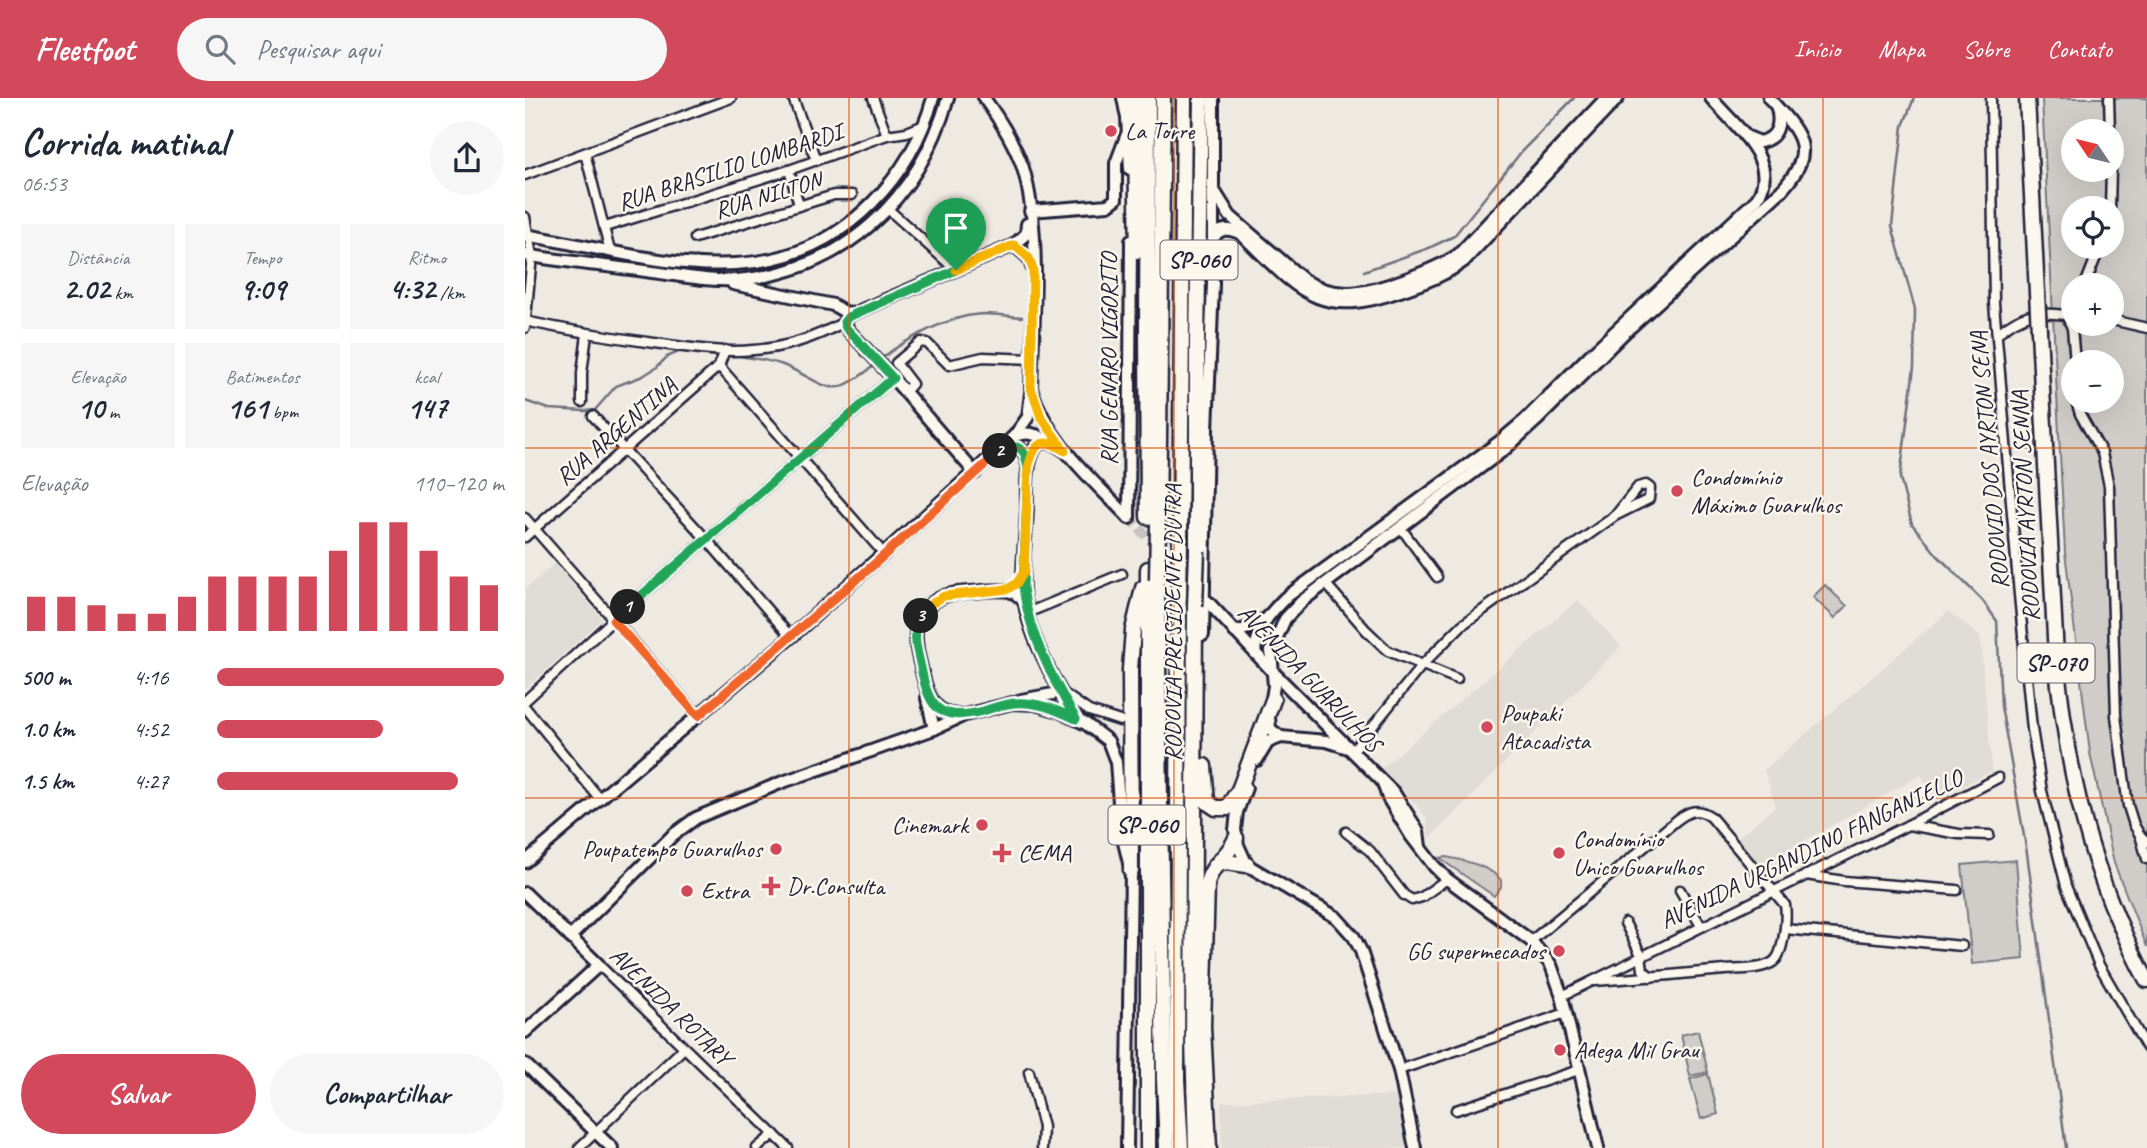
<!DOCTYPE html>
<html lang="pt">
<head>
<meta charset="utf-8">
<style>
  body { margin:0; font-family:Caveat,sans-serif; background:#f6f6f7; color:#1f2937; height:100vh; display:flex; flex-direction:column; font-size:26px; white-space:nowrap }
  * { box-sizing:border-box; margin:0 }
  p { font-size:23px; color:#747a83 }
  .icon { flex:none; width:38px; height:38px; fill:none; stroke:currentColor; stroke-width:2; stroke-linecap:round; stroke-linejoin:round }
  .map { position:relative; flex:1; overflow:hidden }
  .drawer { display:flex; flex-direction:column; background:#fff; width:525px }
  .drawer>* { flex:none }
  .needle { width:46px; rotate:305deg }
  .controls { position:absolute; left:1536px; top:21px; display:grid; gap:14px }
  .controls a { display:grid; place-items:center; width:63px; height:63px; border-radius:50%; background:#fff; box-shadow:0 7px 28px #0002; font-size:35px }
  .pin { position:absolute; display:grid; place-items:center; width:60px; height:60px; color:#fff; margin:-72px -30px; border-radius:50% 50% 50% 0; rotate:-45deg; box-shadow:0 0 7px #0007 }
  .pin .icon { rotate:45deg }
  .km { position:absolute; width:35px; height:35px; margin:-18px; border-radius:50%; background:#222; color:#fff; font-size:19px; line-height:35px; text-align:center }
  .round { display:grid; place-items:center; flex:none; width:74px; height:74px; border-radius:37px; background:#f6f6f7 }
  .head { display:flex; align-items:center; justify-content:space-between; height:119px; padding:0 21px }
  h1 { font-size:38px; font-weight:600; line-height:52px }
  .metrics { display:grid; grid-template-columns:repeat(3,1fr); gap:10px; height:119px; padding:7px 21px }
  .metrics div { display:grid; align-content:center; border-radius:0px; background:#f6f6f7; text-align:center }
  .metrics b { font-size:30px; font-weight:600 }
  .metrics small { font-size:19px; font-weight:400 }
  .metrics p { font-size:19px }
  .chart { height:196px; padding:14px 21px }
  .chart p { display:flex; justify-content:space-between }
  .chart svg { width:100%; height:126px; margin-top:7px; stroke:#d1495b; stroke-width:6 }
  .action { display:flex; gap:14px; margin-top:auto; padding:14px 21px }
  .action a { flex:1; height:80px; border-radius:42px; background:#d1495b; color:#fff; font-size:28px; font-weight:600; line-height:80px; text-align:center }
  .action a+a { background:#f6f6f7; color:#1f2937 }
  ul { padding:0 21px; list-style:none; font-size:23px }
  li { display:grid; grid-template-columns:112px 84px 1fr; align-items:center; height:52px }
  li i { height:18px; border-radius:9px; background:#d1495b }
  header { display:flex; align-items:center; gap:42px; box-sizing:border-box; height:98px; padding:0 35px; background:#d1495b; color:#fff }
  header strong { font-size:33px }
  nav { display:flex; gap:38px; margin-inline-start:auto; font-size:24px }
  .search { width:490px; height:63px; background:#f6f6f7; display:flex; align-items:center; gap:18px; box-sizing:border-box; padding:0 24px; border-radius:38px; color:#747a83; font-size:26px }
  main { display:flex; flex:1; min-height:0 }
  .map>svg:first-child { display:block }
</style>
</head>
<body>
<header>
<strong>Fleetfoot</strong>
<div class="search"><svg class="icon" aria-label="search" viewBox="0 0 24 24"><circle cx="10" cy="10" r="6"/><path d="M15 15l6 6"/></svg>Pesquisar aqui</div>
<nav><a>Início</a><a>Mapa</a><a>Sobre</a><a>Contato</a></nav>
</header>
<main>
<section class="drawer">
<div class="head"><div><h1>Corrida matinal</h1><p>06:53</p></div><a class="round"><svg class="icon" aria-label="share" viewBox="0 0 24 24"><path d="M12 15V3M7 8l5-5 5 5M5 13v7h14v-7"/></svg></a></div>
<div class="metrics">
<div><p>Distância</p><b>2.02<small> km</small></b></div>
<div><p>Tempo</p><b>9:09</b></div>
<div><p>Ritmo</p><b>4:32<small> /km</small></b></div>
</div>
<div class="metrics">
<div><p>Elevação</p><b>10<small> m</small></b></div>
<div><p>Batimentos</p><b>161<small> bpm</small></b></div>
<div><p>kcal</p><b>147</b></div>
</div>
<div class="chart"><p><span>Elevação</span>110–120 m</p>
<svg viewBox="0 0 160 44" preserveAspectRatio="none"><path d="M5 44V32M15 44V32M25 44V35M35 44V38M45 44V38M55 44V32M65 44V25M75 44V25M85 44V25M95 44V25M105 44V16M115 44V6M125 44V6M135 44V16M145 44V25M155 44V28"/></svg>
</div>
<ul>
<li><b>500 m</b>4:16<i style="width:100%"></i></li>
<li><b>1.0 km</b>4:52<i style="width:58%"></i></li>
<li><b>1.5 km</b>4:27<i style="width:84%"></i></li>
</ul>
<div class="action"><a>Salvar</a><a>Compartilhar</a></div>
</section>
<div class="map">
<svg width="1622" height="1050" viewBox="0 0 1622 1050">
  <rect width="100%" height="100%" fill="#eeeae2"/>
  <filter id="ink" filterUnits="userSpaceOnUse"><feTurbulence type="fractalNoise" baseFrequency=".0143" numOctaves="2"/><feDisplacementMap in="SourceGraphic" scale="14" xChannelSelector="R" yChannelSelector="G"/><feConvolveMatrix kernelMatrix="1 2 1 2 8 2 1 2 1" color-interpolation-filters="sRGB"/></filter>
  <g filter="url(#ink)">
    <g fill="#dfdbd5">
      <polygon points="30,465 77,521 0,591 0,491"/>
      <polygon points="1053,502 1096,548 904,741 902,722 895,711 857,670"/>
      <polygon points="1424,513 1455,539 1467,673 1410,702 1396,677 1263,752 1251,773 1238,770 1211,741 1251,708 1239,672"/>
      <polygon points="874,997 885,1050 697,1050 696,1004"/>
    </g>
    <g fill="#d0cdc9" stroke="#797882" stroke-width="2" fill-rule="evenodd">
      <path d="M1517,0h105v849l-33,-84 -24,-110 -25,-201zM1549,33h38v39h-38zM1549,110h38v39h-38zM1549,187h38v39h-38zM1549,264h38v39h-38z"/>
      <polygon points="1300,487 1322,508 1310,520 1288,499"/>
      <path d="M921,759c17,3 44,9 55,23v7l-7,9 -55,-38z"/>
      <polygon points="1491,762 1499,861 1447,866 1437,767"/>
      <polygon points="1173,933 1183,974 1165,978 1156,937"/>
      <polygon points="1183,976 1193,1016 1176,1021 1165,981"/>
    </g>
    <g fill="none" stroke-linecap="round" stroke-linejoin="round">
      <g stroke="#716f7c" stroke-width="2.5">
        <polyline points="1389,0 1378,28 1367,128 1390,211 1389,269 1375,380 1387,426 1412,457 1457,502 1472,523 1476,608 1502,755 1541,1050"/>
        <polyline points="839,173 904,150 929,138 997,53 1049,0"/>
        <path d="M215,258c14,3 30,4 43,9 49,21 45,38 93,-1"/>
        <path d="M356,261c24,-20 70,-44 102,-45 12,0 26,2 39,3"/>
        <polyline points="0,303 24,311 60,313 70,312 91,288 118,278 132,269 142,259 156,253 191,258"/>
      </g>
      <polyline stroke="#c5c2c1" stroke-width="10" stroke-dasharray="10 5" stroke-linecap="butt" points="604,420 672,492"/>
      <defs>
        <g id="street">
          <polyline points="268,0 291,62"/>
          <polyline points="348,0 362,37"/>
          <polyline points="1466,0 1469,205 1494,497 1507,631 1517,693 1541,788 1574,867 1622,950"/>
          <polyline points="1584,0 1585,33"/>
          <polyline points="60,55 85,153"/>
          <polyline points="264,72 274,107"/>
          <polyline points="0,77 206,0"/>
          <polyline points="1585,110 1586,72"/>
          <polyline points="363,111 431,172"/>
          <polyline points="0,119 7,158 0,230"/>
          <polyline points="80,129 264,72 362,37 382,34 399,27"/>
          <polyline points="170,140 309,97 327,97"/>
          <polyline points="1560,187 1575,149"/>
          <polyline points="1541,217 1549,209"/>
          <polyline points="1587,222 1622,230"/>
          <path d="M0,223c46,10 91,17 137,23 30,4 61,9 91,6 31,-2 64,-13 91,-28"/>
          <path d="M1473,235c25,-20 37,-22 68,-18l6,13 3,34"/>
          <polyline points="194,268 360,457"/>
          <polyline points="380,294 387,286 371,265 396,244 402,245 424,267 458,259 507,261"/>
          <polyline points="1551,303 1555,316 1577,355 1584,388 1591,618 1603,708 1609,727 1615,737 1622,744"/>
          <polyline points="57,304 57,275 62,236"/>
          <polyline points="68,318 182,442 266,539"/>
          <polyline points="0,420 173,618"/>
          <polyline points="876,430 912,479"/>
          <polyline points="0,439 194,268 200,252"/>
          <polyline points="801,486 841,532 863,553 932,581"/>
          <polyline points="502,515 597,476"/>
          <polyline points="538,595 564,613 595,623"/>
          <polyline points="0,603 88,522 368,280"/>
          <polyline points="0,609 75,701"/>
          <polyline points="827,654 898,566 937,527 1090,418 1124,401 1125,390 1121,387 1113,389 1090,418"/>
          <polyline points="1383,727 1434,736 1464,737"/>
          <polyline points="821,734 845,753 879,797 887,802 897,799 922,781"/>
          <polyline points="1615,737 1622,761"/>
          <polyline points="1281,777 1319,783 1432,792"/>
          <polyline points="1155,792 1176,828"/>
          <polyline points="1100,825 1116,857 1118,872 1126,879"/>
          <polyline points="1260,831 1437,848"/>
          <path d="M1006,843l146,-121c12,-9 21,-13 34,-3l74,88c2,12 -1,50 -12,57 -12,8 -34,7 -48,8 -43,4 -87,8 -130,11"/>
          <polyline points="74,867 263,1050"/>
          <polyline points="1037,898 1383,727 1473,680"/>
          <polyline points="874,972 1041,915"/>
          <polyline points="504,974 518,1029 517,1050"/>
          <polyline points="931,1012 1054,972"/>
          <polyline points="54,1050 159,950"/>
          <polyline points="232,1050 249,1036"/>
        </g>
        <g id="secondary">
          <path d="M459,0c16,22 30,44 39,70 19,63 10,154 8,220 17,55 59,89 98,130"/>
          <polyline points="598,0 602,20 605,71"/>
          <path d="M1220,38l15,6c18,-4 21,-18 17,-34"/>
          <path d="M690,94l15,24 74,64c33,21 65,13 99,0 20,-7 38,-14 55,-25l148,-157"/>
          <polyline points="505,113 583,107 591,101 591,65 602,36"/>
          <path d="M0,137c122,20 247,69 347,-32 30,-30 50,-65 61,-105"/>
          <path d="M688,142c5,-13 17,-12 28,-6 56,54 76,87 159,57 23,-8 44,-15 64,-30l154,-163"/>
          <polyline points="489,147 504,160 507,169"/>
          <path d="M0,157c42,7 85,11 127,17 27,3 57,10 85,8 108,-9 182,-81 211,-182"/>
          <polyline points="208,186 308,207 325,217"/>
          <polyline points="490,337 503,319 506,295"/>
          <path d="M527,345l-9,-1 -7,4c-11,18 -9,42 -9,63 -1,26 -5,54 -4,80 2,41 32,94 53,129"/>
          <polyline points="476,353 490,349 495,350 500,356 503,367"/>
          <polyline points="450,375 368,280 324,233 319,224 325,217 489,147 501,136 502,126"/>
          <polyline points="604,420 606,143"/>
          <polyline points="682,503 748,574 869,695 893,733 895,749"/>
          <polyline points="710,534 727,529 738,522"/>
          <polyline points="678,537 682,332 688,186 688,0"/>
          <path d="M730,555c2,-25 13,-38 30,-55l214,-156 26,-22 65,-65 167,-156c24,-38 -23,-74 -46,-101"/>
          <polyline points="402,600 409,631"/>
          <polyline points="496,602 528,596 533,591"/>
          <path d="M436,617c-30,2 -36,-28 -41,-52 -3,-12 -6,-25 -3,-37 2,-12 13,-23 23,-28 13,-7 29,-5 43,-7 19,-1 30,-4 42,12"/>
          <path d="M823,650l-22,-7 -45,-4 -11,-8 -1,-12 5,-31 -3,-35 14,-32 17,-18 203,-152 33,-30 85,-85 158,-143c38,-41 19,-58 -12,-93"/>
          <polyline points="732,662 743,644 756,639"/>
          <polyline points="858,685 863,700 886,738 909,768 922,781 1006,843 1026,867 1037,898 1073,1050"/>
          <polyline points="721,690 712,714 710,732 713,747 722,767 811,819 829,839 836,853 874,972 890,1050"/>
          <path d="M0,764l266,-225 222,-200c19,-10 36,4 52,14"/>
          <polyline points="0,795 74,867 0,934"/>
          <polyline points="45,839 148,737 171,720 255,685 409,631 440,617 487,605 510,606 534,613 561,626 583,643 591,664 596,732 606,773 602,1050"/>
          <polyline points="0,966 87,1050"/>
        </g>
        <g id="highway">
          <polyline points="610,0 613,153"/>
          <polyline points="1502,0 1512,195"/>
          <path d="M1514,233l17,325c8,92 26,181 63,266 9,20 17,40 28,58"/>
          <polyline points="623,419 622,230 623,0"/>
          <polyline points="633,427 638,0"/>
          <polyline points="655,445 659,0"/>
          <polyline points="672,453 672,243 676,0"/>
          <polyline points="623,471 623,1050"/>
          <polyline points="632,492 639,982 642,1050"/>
          <polyline points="654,497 652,981 656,1050"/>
          <polyline points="670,508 668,942 671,1050"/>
          <polyline points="679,668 682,704 691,710 702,710 714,692 748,602"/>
          <polyline points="691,767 701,764 722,767"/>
          <polyline points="606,773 605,571 608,532 618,490"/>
          <path d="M684,1050l-6,-122 4,-141c3,-21 22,-28 29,-47"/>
        </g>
      </defs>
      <use href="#street" stroke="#22223b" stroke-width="13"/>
      <use href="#secondary" stroke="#22223b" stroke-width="16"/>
      <use href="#highway" stroke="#22223b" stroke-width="19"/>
      <use href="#street" stroke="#fbf7ec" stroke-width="8"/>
      <use href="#secondary" stroke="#fbf7ec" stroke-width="10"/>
      <use href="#highway" stroke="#fbf7ec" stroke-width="14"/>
      <defs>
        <g id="highway-bridge">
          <polyline points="1512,195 1514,233"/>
          <polyline points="632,482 633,427"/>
          <polyline points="654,497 655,445"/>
          <polyline points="670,508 672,453"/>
        </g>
      </defs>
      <use href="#highway-bridge" stroke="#22223b" stroke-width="19" stroke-linecap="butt"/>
      <use href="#highway-bridge" stroke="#fbf7ec" stroke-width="14"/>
    </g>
  </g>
  <g fill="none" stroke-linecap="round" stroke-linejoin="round" filter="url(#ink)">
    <defs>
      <polyline id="split-1" points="103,509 368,280 321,230 319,224 323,219 431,172"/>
      <polyline id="split-2" points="103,509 88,522 173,618 346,469 475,353"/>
      <path id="split-3" d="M396,518c-9,14 -5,31 -1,47 8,42 16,60 63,48 10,-3 21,-7 31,-8 23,-2 42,7 62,16 -23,-39 -47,-85 -53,-131l5,-120c-2,-8 -2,-18 -11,-21l-17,4"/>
      <path id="split-4" d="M396,518l10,-12 13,-8 64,-7 9,-6 7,-11 4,-104c7,-26 13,-32 37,-17l-24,-34 -10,-29 2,-118 -4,-12 -15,-13 -58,25"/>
    </defs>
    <use href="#split-1" stroke="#fff" stroke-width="14"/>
    <use href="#split-2" stroke="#fff" stroke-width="14"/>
    <use href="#split-3" stroke="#fff" stroke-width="14"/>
    <use href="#split-4" stroke="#fff" stroke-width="14"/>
    <use href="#split-1" stroke="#22a559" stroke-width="9"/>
    <use href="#split-2" stroke="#f0652b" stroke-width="9"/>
    <use href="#split-3" stroke="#22a559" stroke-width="9"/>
    <use href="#split-4" stroke="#f5b400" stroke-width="9"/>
  </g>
  <path fill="none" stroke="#de560e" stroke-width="2" stroke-opacity="0.55" d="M324,0v1050M649,0v1050M973,0v1050M1298,0v1050M0,350h1622M0,700h1622"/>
  <g fill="#d1495b" stroke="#fbf7ec" stroke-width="2.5">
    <circle cx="586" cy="33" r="7"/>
    <circle cx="1152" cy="393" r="7"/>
    <circle cx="962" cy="629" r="7"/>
    <circle cx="457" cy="727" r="7"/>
    <circle cx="251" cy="751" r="7"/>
    <path d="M473.5 744.5h7v7h7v7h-7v7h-7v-7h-7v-7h7z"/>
    <circle cx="1034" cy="755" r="7"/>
    <path d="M242.5 777.5h7v7h7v7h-7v7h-7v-7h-7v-7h7z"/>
    <circle cx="162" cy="793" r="7"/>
    <circle cx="1034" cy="853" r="7"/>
    <circle cx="1035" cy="952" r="7"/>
  </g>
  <g text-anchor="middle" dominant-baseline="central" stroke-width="5" stroke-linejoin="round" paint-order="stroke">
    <g fill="#fbf7ec" stroke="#636270" stroke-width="2">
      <rect x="635.5" y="142.5" width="77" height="39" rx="5"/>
      <rect x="1492.5" y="545.5" width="77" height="39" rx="5"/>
      <rect x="583.5" y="707.5" width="77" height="39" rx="5"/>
    </g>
    <g font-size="23" font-weight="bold" fill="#22223b">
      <text x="674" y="162">SP-060</text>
      <text x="1531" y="565">SP-070</text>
      <text x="622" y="727">SP-060</text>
    </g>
    <g font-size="24" fill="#22223b" stroke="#fbf7ec" text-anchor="start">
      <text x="600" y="33">La Torre</text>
      <text x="1166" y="379">Condomínio<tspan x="1166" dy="28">Máximo Guarulhos</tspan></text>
      <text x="976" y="615">Poupaki<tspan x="976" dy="28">Atacadista</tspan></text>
      <text x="443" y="727" text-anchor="end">Cinemark</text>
      <text x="1048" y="741">Condomínio<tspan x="1048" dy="28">Unico Guarulhos</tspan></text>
      <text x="237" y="751" text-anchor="end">Poupatempo Guarulhos</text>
      <text x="493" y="755">CEMA</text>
      <text x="262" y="788">Dr.Consulta</text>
      <text x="176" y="793">Extra</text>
      <text x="1020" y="853" text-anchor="end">GG supermecados</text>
      <text x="1049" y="952">Adega Mil Grau</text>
    </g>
    <g font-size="24" fill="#22223b" stroke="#fbf7ec">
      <text transform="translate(205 69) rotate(-18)">RUA BRASILIO LOMBARDI</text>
      <text transform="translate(243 97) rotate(-17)">RUA NILTON</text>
      <text transform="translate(584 261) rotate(-90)">RUA GENARO VIGORITO</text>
      <text transform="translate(91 333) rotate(-41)">RUA ARGENTINA</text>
      <text transform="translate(1464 362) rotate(-95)">RODOVIO DOS AYRTON SENA</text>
      <text transform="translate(1500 408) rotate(-93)">RODOVIA AYRTON SENNA</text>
      <text transform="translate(648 525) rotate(-90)">RODOVIA PRESIDENTE DUTRA</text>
      <text transform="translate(785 580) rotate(46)">AVENIDA GUARULHOS</text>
      <text transform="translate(1286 751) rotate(-26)">AVENIDA URGANDINO FANGANIELLO</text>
      <text transform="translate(146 908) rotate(44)">AVENIDA ROTARY</text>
    </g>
  </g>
</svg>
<div class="controls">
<a><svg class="needle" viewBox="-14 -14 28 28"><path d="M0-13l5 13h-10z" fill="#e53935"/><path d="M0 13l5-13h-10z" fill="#747a83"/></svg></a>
<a><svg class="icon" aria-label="locate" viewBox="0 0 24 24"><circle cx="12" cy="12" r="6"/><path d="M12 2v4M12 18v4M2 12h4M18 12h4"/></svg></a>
<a>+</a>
<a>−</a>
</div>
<div class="pin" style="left:431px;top:172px;background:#1e9e55"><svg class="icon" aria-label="arrive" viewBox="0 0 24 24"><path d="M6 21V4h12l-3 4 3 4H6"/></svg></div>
<b class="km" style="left:103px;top:509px">1</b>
<b class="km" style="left:475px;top:353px">2</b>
<b class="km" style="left:396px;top:518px">3</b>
</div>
</main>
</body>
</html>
